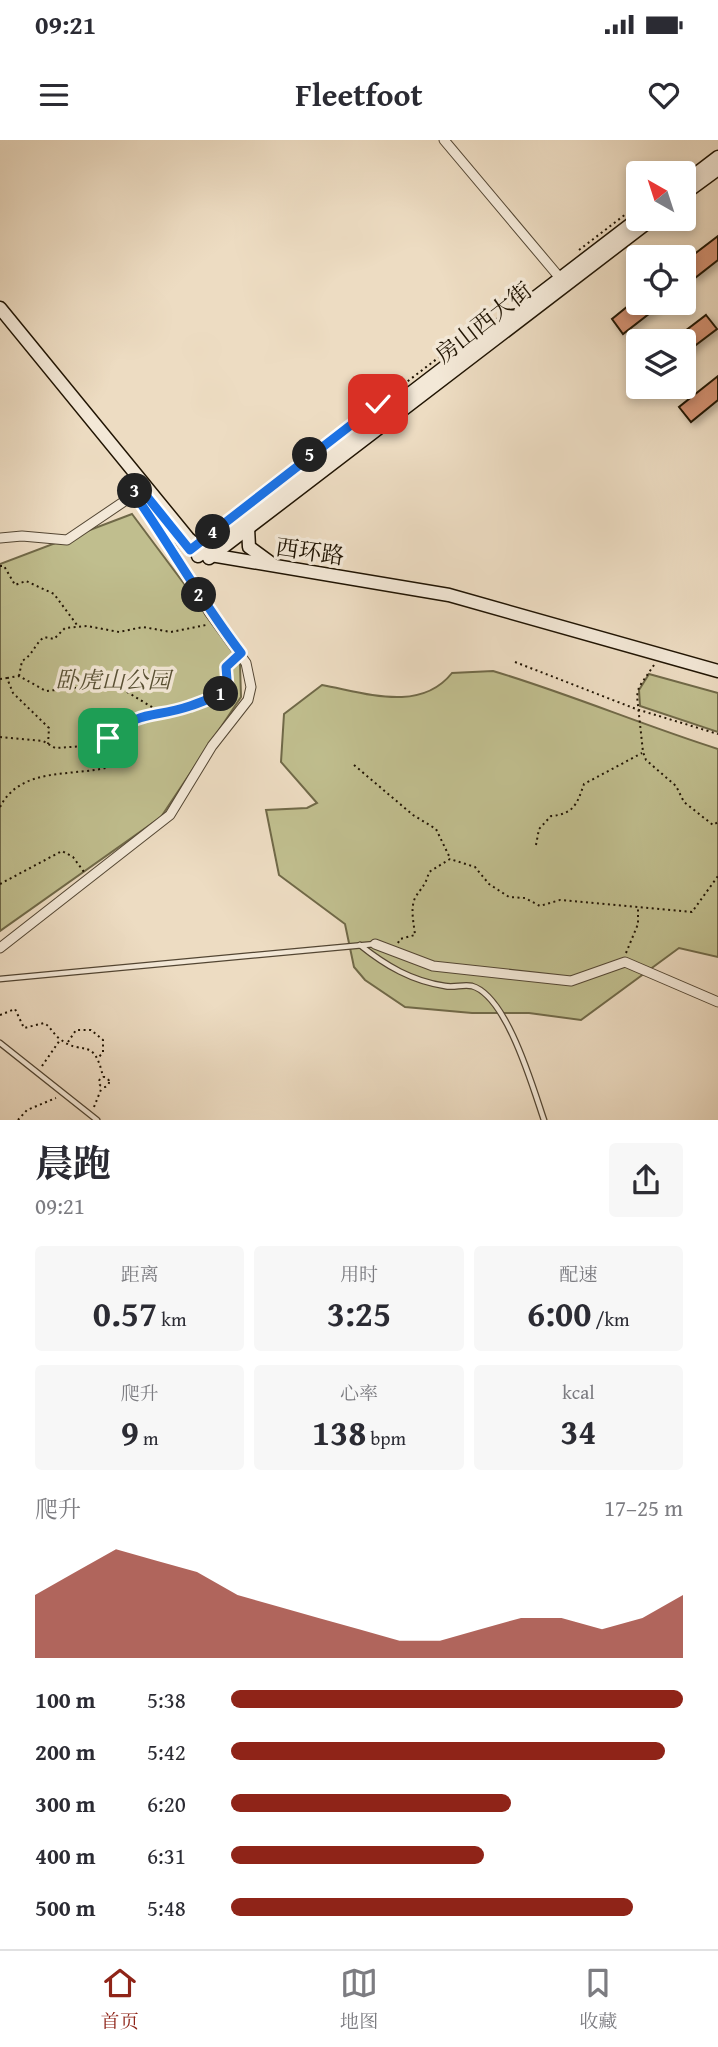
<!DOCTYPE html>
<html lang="zh">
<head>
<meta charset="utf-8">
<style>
  body { margin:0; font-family:"Gentium Book Plus","Noto Serif SC",serif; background:#f7f7f7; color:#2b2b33; height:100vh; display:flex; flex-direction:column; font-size:26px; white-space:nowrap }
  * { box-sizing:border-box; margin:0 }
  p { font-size:23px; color:#7c7c81 }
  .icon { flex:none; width:38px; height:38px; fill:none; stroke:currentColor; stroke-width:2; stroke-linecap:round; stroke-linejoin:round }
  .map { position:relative; height:980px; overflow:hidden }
  .details { display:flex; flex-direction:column; background:#fff; flex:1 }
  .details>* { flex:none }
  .needle { width:46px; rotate:321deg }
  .fabs { position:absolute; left:626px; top:21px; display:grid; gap:14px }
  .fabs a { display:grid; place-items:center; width:70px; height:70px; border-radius:7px; background:#fff; box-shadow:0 4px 10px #0003; font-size:35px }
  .pin { position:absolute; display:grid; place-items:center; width:60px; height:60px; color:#fff; margin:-30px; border-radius:14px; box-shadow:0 4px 10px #0006 }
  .km { position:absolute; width:35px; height:35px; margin:-18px; border-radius:50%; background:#222; color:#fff; font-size:19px; line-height:35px; text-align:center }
  .round { display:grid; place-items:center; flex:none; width:74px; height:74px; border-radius:7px; background:#f7f7f7 }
  .overview { display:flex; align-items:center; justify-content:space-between; height:119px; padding:0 35px }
  h1 { font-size:38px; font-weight:700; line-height:52px }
  .metrics { display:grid; grid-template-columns:repeat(3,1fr); gap:10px; height:119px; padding:7px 35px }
  .metrics div { display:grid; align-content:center; border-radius:7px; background:#f7f7f7; text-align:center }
  .metrics b { font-size:35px; font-weight:700 }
  .metrics small { font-size:19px; font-weight:400 }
  .metrics p { font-size:19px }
  .chart { height:196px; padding:14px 35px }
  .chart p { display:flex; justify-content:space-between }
  .chart svg { width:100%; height:126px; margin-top:7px; fill:#8f2418; opacity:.7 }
  ul { padding:0 35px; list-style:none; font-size:23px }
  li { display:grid; grid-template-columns:112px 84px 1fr; align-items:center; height:52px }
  li i { height:18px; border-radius:9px; background:#8f2418 }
  .status { display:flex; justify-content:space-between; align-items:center; height:49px; padding:0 35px; background:#fff; direction:ltr }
  .status svg { height:19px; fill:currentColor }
  header { display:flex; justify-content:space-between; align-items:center; height:91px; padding:0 35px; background:#fff; font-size:32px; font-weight:700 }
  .dock { display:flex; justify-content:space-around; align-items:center; height:98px; border-top:2px solid #e1e1e2; background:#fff; font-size:19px; color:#7c7c81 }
  .dock a { display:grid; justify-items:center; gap:4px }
  .dock .selected { color:#8f2418 }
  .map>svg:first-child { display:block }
</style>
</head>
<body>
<div class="status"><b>09:21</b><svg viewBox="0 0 49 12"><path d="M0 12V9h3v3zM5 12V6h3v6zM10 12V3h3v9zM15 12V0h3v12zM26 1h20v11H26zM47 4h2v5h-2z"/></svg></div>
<header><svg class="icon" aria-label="menu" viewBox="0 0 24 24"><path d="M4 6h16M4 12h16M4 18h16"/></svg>Fleetfoot<svg class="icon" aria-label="heart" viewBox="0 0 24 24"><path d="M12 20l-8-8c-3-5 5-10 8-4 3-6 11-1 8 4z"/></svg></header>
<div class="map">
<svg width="718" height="980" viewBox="0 0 718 980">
  <defs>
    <filter id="shadow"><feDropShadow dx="3.5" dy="3.5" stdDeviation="3.5" flood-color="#0004"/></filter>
  </defs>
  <rect width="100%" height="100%" fill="#eddcc2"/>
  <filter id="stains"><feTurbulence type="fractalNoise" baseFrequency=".00286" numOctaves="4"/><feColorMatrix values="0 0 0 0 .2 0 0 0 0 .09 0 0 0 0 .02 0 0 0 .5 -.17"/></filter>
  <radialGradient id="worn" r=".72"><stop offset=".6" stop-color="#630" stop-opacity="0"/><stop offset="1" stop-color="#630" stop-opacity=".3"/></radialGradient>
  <g fill="#c0be8e" stroke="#706948" stroke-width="2">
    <polygon points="132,374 235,512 240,525 241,557 161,677 0,791 0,424"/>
    <path d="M493,531c77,23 149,54 225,78v208l-39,-9 -98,72 -52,-7h-57l-67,-6 -40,-27 -11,-13 -9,-43 -66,-49 -13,-65 41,-2 10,-5 -36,-41 3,-48 38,-29c44,8 98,28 130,-12z"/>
    <polygon points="649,534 718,553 718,592 640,566 639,550"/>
  </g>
  <g fill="#d28f70" stroke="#201403" stroke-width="2" filter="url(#shadow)">
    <polygon points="718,96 718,120 695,138 684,122"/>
    <polygon points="639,157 639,163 663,163 623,194 612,179"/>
    <polygon points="706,175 717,189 684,214 684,201 672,201"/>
    <polygon points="718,236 718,260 691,282 679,267"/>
  </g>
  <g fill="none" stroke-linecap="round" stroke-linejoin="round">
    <defs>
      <g id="lane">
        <path d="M360,805c26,21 52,36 85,41 9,2 18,-2 27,0 35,10 61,102 72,134"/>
        <polyline points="0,839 375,804"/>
        <polyline points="0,903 97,980"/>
      </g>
      <g id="street">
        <polyline points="444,0 560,138"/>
        <polyline points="0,398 22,396 67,400 135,354"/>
        <polyline points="375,804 433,826 571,841 625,822 718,862"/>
        <polyline points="0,808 170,675 212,606 248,560 251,547 246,523 209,472 166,398 135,354 136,343"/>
      </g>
      <g id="secondary">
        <polyline points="684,43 718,17"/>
        <polyline points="684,54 718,29"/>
        <polyline points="0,168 188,398 205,414 449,455 718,531"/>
        <polyline points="248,388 249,407 271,423"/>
        <polyline points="198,416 639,78"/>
        <polyline points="209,418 652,79"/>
      </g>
    </defs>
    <use href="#lane" stroke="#534633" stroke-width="7"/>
    <use href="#street" stroke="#534633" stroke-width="11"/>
    <use href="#secondary" stroke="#201403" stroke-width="15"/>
    <g stroke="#201403" stroke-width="2" stroke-dasharray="2 3.5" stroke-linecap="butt">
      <polyline points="661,85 669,79"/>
      <polyline points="579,110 639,64"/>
      <polyline points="220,385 485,182"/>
      <polyline points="0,426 4,426 15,445 26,441 54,454 77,485"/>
      <polyline points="515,522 636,569 718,594"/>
      <polyline points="654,525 639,547 637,556 643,612 646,620 676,646 684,662 713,685 718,682"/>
      <path d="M19,536l3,-15c11,-6 12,-16 22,-24l10,2 11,-11 22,-2 32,6 24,-5 28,5 35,-7"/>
      <polyline points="7,538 19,536 46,551 114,544 160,572"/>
      <polyline points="0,539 7,538 13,553 49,588 48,604"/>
      <polyline points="0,597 43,601 55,608 86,606 108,598 140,575 191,566 228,552 226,527 232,521"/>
      <polyline points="354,625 413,675 436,689 450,718"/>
      <path d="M0,667c21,-41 73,-30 109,-40l26,-48"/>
      <path d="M536,705l3,-16 12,-13c23,-2 26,-12 33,-32l58,-31"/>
      <polyline points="0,744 62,711 73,717 84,732"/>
      <path d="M398,803l2,-4 15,-4c-1,-11 -5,-26 0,-37 7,-12 10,-11 14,-26l21,-13 25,8 14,17 20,13 16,1 15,8 20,-6 132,12 26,-36"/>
      <polyline points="626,813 638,784 638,768"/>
      <path d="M0,875l15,-6 9,19 20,-5c7,4 9,11 16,16 22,18 34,-4 43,38"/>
      <polyline points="68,902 76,890 91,890 103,900 103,912 99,917"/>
      <polyline points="42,926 60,900"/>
      <circle cx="104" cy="942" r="5"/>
      <polyline points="94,967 102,947"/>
      <polyline points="18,980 27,970 56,958"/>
    </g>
    <use href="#lane" stroke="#f3e8d7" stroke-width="4.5"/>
    <use href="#street" stroke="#f3e8d7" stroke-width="9"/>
    <use href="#secondary" stroke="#f3e8d7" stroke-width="12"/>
  </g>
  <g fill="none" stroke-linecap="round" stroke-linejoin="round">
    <defs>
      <path id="route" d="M108,598c35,-30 44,-19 82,-32 13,-4 24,-10 38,-14l-2,-25 15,-14c-39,-51 -70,-106 -106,-158l1,-12 54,67 188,-146"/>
    </defs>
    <use href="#route" stroke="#fff" stroke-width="14"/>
    <use href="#route" stroke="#1a73e8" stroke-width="9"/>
  </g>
  <g text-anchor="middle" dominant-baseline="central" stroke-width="7" stroke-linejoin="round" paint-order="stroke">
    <g font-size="23" fill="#201403" stroke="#f3e8d7">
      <text transform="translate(483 182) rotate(-38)">房山西大街</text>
      <text transform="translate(310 411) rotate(8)">西环路</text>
    </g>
    <g font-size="23" font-style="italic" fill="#585034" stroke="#f3e8d7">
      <text x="113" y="539">卧虎山公园</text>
    </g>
  </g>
  <rect width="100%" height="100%" filter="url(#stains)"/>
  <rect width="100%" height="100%" fill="url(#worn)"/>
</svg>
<div class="fabs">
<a><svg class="needle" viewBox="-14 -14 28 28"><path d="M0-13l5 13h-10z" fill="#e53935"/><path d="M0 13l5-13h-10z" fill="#7c7c81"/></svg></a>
<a><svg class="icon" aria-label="locate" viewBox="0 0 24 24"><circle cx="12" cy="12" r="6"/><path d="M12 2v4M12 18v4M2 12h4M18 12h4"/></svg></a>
<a><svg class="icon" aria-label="layers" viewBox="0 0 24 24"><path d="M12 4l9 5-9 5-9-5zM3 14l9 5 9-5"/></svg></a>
</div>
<div class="pin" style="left:108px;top:598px;background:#1e9e55"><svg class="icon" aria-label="arrive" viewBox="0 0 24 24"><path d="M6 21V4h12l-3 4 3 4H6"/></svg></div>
<div class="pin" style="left:378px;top:264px;background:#d93025"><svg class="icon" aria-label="check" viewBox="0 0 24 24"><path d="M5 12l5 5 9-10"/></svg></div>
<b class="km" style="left:221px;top:554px">1</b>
<b class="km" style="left:199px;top:455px">2</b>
<b class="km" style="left:135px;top:351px">3</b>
<b class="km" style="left:213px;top:392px">4</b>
<b class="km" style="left:310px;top:315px">5</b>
</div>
<section class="details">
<div class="overview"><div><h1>晨跑</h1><p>09:21</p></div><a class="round"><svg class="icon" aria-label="share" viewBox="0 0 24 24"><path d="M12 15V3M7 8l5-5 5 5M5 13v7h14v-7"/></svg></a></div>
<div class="metrics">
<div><p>距离</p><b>0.57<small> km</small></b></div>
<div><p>用时</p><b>3:25</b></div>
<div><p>配速</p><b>6:00<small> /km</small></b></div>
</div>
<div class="metrics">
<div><p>爬升</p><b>9<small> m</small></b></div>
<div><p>心率</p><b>138<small> bpm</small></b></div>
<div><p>kcal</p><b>34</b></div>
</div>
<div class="chart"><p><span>爬升</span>17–25 m</p>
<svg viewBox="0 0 160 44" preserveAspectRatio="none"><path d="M0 44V22L10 14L20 6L30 10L40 14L50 22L60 26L70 30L80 34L90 38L100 38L110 34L120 30L130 30L140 34L150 30L160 22V44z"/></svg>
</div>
<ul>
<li><b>100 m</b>5:38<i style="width:100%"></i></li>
<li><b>200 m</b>5:42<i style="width:96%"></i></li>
<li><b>300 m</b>6:20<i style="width:62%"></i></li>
<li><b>400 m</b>6:31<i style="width:56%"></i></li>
<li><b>500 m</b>5:48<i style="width:89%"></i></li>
</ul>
</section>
<nav class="dock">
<a class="selected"><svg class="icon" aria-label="home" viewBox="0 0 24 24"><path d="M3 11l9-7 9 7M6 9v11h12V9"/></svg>首页</a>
<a><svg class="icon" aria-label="map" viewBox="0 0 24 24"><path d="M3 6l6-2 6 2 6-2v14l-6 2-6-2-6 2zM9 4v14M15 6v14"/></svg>地图</a>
<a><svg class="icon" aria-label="saved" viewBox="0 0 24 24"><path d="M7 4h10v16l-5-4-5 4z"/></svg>收藏</a>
</nav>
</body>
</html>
